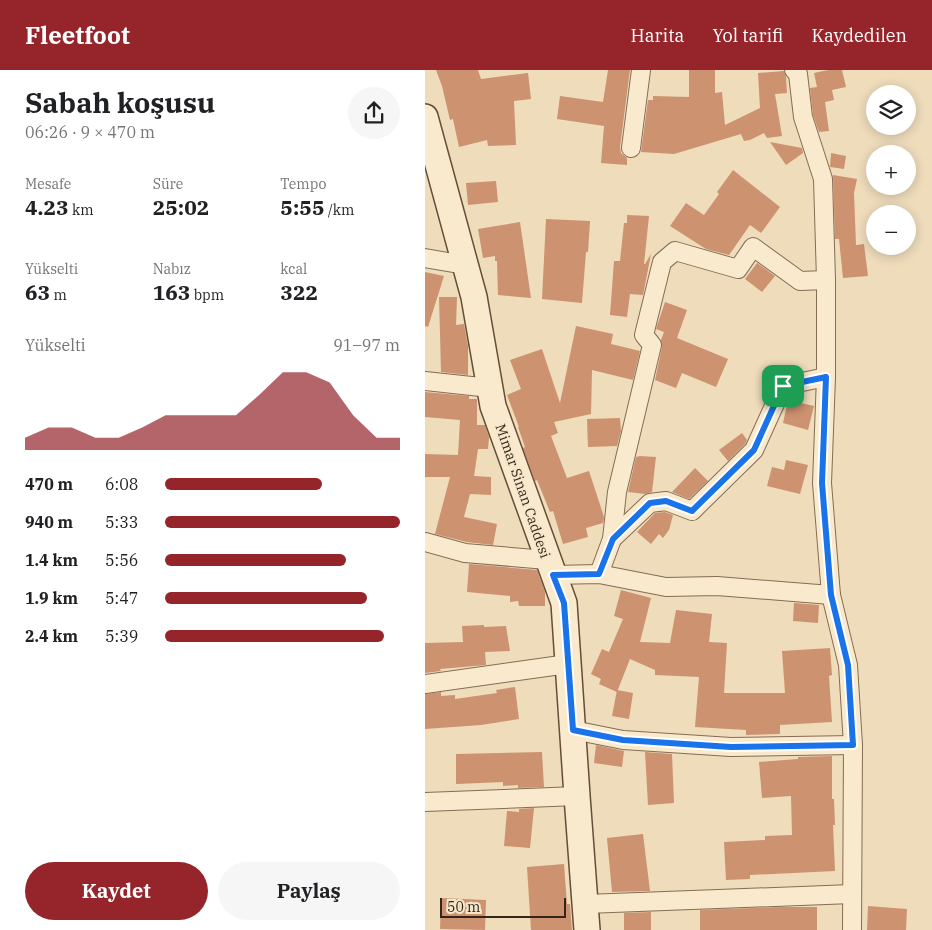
<!DOCTYPE html>
<html lang="tr">
<head>
<meta charset="utf-8">
<style>
  body { margin:0; font-family:"IBM Plex Serif",serif; background:#f6f6f6; color:#202124; height:100vh; display:flex; flex-direction:column; font-size:19px; white-space:nowrap }
  * { box-sizing:border-box; margin:0 }
  p { font-size:16px; color:#757577 }
  .icon { flex:none; width:28px; height:28px; fill:none; stroke:currentColor; stroke-width:2; stroke-linecap:round; stroke-linejoin:round }
  .map { position:relative; flex:1; overflow:hidden }
  .side { display:flex; flex-direction:column; background:#fff; width:425px }
  .side>* { flex:none }
  .controls { position:absolute; left:441px; top:15px; display:grid; gap:10px }
  .controls a { display:grid; place-items:center; width:50px; height:50px; border-radius:50%; background:#fff; box-shadow:0 2px 12px #0003; font-size:25px }
  .scale { position:absolute; left:15px; bottom:12px; width:126px; box-sizing:border-box; padding-left:5px; border:2px solid #34251a; border-top:0; font-size:14px; line-height:18px; white-space:nowrap; color:#34251a; -webkit-text-stroke:4px #f6e7cb; paint-order:stroke }
  .pin { position:absolute; display:grid; place-items:center; width:42px; height:42px; color:#fff; margin:-21px; border-radius:10px; box-shadow:0 2px 8px #0006 }
  .round { display:grid; place-items:center; flex:none; width:52px; height:52px; border-radius:26px; background:#f6f6f6 }
  .head { display:flex; align-items:center; justify-content:space-between; height:85px; padding:0 25px }
  h1 { font-size:28px; font-weight:800; line-height:38px }
  .metrics { display:grid; grid-template-columns:repeat(3,1fr); gap:8px; height:85px; padding:5px 25px }
  .metrics div { display:grid; align-content:center }
  .metrics b { font-size:21px; font-weight:800 }
  .metrics small { font-size:14px; font-weight:400 }
  .metrics p { font-size:14px }
  .chart { height:140px; padding:10px 25px }
  .chart p { display:flex; justify-content:space-between }
  .chart svg { width:100%; height:90px; margin-top:5px; fill:#95242b; opacity:.7 }
  .cta { display:flex; gap:10px; margin-top:auto; padding:10px 25px }
  .cta a { flex:1; height:58px; border-radius:30px; background:#95242b; color:#fff; font-size:20px; font-weight:800; line-height:58px; text-align:center }
  .cta a+a { background:#f6f6f6; color:#202124 }
  ul { padding:0 25px; list-style:none; font-size:16px }
  li { display:grid; grid-template-columns:80px 60px 1fr; align-items:center; height:38px }
  li i { height:12px; border-radius:6px; background:#95242b }
  header { display:flex; align-items:center; gap:30px; box-sizing:border-box; height:70px; padding:0 25px; background:#95242b; color:#fff }
  header strong { font-size:24px }
  nav { display:flex; gap:28px; margin-inline-start:auto; font-size:18px }
  main { display:flex; flex:1; min-height:0 }
  .map>svg:first-child { display:block }
</style>
</head>
<body>
<header>
<strong>Fleetfoot</strong>
<nav><a>Harita</a><a>Yol tarifi</a><a>Kaydedilen</a></nav>
</header>
<main>
<section class="side">
<div class="head"><div><h1>Sabah koşusu</h1><p>06:26 · 9 × 470 m</p></div><a class="round"><svg class="icon" aria-label="share" viewBox="0 0 24 24"><path d="M12 15V3M7 8l5-5 5 5M5 13v7h14v-7"/></svg></a></div>
<div class="metrics">
<div><p>Mesafe</p><b>4.23<small> km</small></b></div>
<div><p>Süre</p><b>25:02</b></div>
<div><p>Tempo</p><b>5:55<small> /km</small></b></div>
</div>
<div class="metrics">
<div><p>Yükselti</p><b>63<small> m</small></b></div>
<div><p>Nabız</p><b>163<small> bpm</small></b></div>
<div><p>kcal</p><b>322</b></div>
</div>
<div class="chart"><p><span>Yükselti</span>91–97 m</p>
<svg viewBox="0 0 160 44" preserveAspectRatio="none"><path d="M0 44V38L10 33L20 33L30 38L40 38L50 33L60 27L70 27L80 27L90 27L100 17L110 6L120 6L130 11L140 27L150 38L160 38V44z"/></svg>
</div>
<ul>
<li><b>470 m</b>6:08<i style="width:67%"></i></li>
<li><b>940 m</b>5:33<i style="width:100%"></i></li>
<li><b>1.4 km</b>5:56<i style="width:77%"></i></li>
<li><b>1.9 km</b>5:47<i style="width:86%"></i></li>
<li><b>2.4 km</b>5:39<i style="width:93%"></i></li>
</ul>
<div class="cta"><a>Kaydet</a><a>Paylaş</a></div>
</section>
<div class="map">
<svg width="507" height="860" viewBox="0 0 507 860">
  <rect width="100%" height="100%" fill="#eedcbb"/>
  <g fill="#cd9270">
    <polygon points="11,0 53,0 56,9 103,3 106,29 89,31 91,75 63,76 62,70 34,77 28,49 25,50 17,16"/>
    <polygon points="183,0 205,0 195,77 196,83 202,88 202,95 176,93 179,56 132,49 135,26 178,32"/>
    <polygon points="264,0 290,0 290,23 297,22 300,55 335,38 333,3 359,1 361,7 362,23 350,24 357,66 342,68 339,63 325,70 319,71 316,64 249,84 216,82 223,30 228,30 228,26 264,27"/>
    <polygon points="403,0 417,0 421,17 407,20 409,30 400,32 404,61 394,62 388,45 385,18 392,17 389,3"/>
    <polygon points="345,72 377,78 378,83 361,95"/>
    <polygon points="406,83 421,86 419,99 405,97"/>
    <polygon points="308,100 355,137 336,163 325,155 304,185 281,179 245,156 261,133 279,145 294,124 292,122"/>
    <polygon points="408,105 432,109 429,123 431,175 439,174 443,206 418,208 414,169 410,169"/>
    <polygon points="71,111 73,132 43,135 41,113"/>
    <polygon points="202,145 224,146 219,194 220,194 226,184 218,225 205,224 202,247 185,245 189,191 195,191 199,153 202,153"/>
    <polygon points="121,149 165,151 163,182 161,182 157,233 117,229"/>
    <polygon points="95,152 106,228 73,225 72,191 70,191 70,186 58,188 53,159"/>
    <polygon points="332,193 350,206 337,222 320,209"/>
    <polygon points="0,202 19,206 3,257 0,256"/>
    <polygon points="14,227 32,227 31,255 39,254 43,276 43,305 16,302"/>
    <polygon points="240,232 262,240 252,268 303,289 291,317 257,303 251,318 230,310 237,277 236,270 239,262 231,259"/>
    <polygon points="151,256 188,264 186,274 215,281 208,310 167,300 166,344 129,352 133,363 126,366 142,408 164,401 179,447 178,453 161,458 163,467 138,474 128,441 125,442 112,410 110,411 98,378 100,377 93,357 94,357 82,325 96,319 85,290 117,279 135,333"/>
    <polygon points="0,322 44,326 44,329 52,329 52,355 60,355 64,367 63,379 53,379 49,406 66,407 66,425 45,424 39,447 72,454 68,475 42,472 10,464 25,407 0,407 0,384 33,385 35,350 0,347"/>
    <polygon points="363,330 389,336 383,360 358,353"/>
    <polygon points="195,348 196,361 192,376 163,377 162,349"/>
    <polygon points="317,363 322,370 320,374 303,391 294,380"/>
    <polygon points="215,386 231,387 227,422 220,424 203,422 211,387"/>
    <polygon points="361,390 383,395 375,424 342,416 347,397 359,400"/>
    <polygon points="270,398 283,411 264,429 247,422"/>
    <polygon points="240,442 248,445 244,460 238,468 234,464 226,474 212,462 230,443"/>
    <polygon points="44,494 112,500 120,522 120,536 94,536 93,531 85,532 85,526 42,522"/>
    <polygon points="196,520 226,528 215,572 245,573 251,540 287,544 284,572 302,573 299,623 360,623 357,581 405,578 407,605 404,606 407,652 355,655 355,664 321,665 321,660 270,657 274,607 230,605 230,600 205,589 192,622 174,614 176,609 166,604 177,579 184,582 198,549 189,546"/>
    <polygon points="369,533 394,535 393,553 368,551"/>
    <polygon points="59,555 59,557 81,556 85,581 60,582 61,595 15,599 16,601 0,603 0,573 38,572 37,556"/>
    <polygon points="90,617 94,649 56,655 0,659 0,624 16,622 16,626 30,625 30,629 72,623 71,620"/>
    <polygon points="192,620 208,623 204,649 187,646"/>
    <polygon points="171,675 199,681 197,697 169,693"/>
    <polygon points="117,682 119,717 93,718 93,715 78,716 78,712 31,714 31,684"/>
    <polygon points="220,682 247,684 249,733 223,735"/>
    <polygon points="407,686 407,729 409,729 410,755 408,755 410,801 325,805 325,809 301,810 299,772 340,770 340,766 367,765 366,726 337,728 334,692 373,689 373,687"/>
    <polygon points="109,738 105,778 79,776 82,741 94,742 94,739"/>
    <polygon points="218,764 225,821 187,822 182,768"/>
    <polygon points="139,794 142,834 145,834 147,860 106,860 102,797"/>
    <polygon points="16,828 61,830 60,860 15,859"/>
    <polygon points="443,836 482,839 481,860 442,860"/>
    <polygon points="355,837 392,837 392,860 275,860 275,840"/>
    <polygon points="226,842 226,860 199,860 199,843"/>
  </g>
  <g fill="none" stroke-linecap="round" stroke-linejoin="round">
    <defs>
      <g id="street">
        <polyline points="369,0 373,4 378,47 398,109 401,210 401,307 397,413 406,525 423,595 428,675 427,860"/>
        <polyline points="206,78 216,0"/>
        <polyline points="0,188 40,195"/>
        <polyline points="0,311 65,318"/>
        <polyline points="187,469 225,433 241,431 267,441 329,380 358,316 401,307"/>
        <polyline points="0,472 40,483 122,490"/>
        <polyline points="174,504 187,469 192,422 227,275 219,265 237,192 250,181 313,199 328,177 375,211 401,210"/>
        <polyline points="128,505 174,504 241,517 292,516 406,525"/>
        <polyline points="0,614 143,594"/>
        <polyline points="148,660 198,670 306,677 428,675"/>
        <polyline points="0,732 152,726"/>
        <polyline points="161,834 427,824"/>
      </g>
      <polyline id="secondary" points="0,47 49,227 68,336 139,533 152,726 162,860"/>
    </defs>
    <use href="#street" stroke="#856c55" stroke-width="20"/>
    <use href="#secondary" stroke="#674d38" stroke-width="28"/>
    <use href="#street" stroke="#f9eace" stroke-width="18"/>
    <use href="#secondary" stroke="#f9eace" stroke-width="25"/>
  </g>
  <g fill="none" stroke-linecap="round" stroke-linejoin="round">
    <defs>
      <polygon id="route" points="401,307 397,413 406,525 423,595 428,675 306,677 198,670 148,660 139,533 128,505 174,504 188,469 225,433 241,431 267,441 329,380 358,316"/>
    </defs>
    <use href="#route" stroke="#fff" stroke-width="10"/>
    <use href="#route" stroke="#1a73e8" stroke-width="6"/>
  </g>
  <g text-anchor="middle" dominant-baseline="central" stroke-width="4" stroke-linejoin="round" paint-order="stroke">
    <g font-size="14" fill="#34251a" stroke="#f6e7cb">
      <text transform="translate(98 421) rotate(71)">Mimar Sinan Caddesi</text>
    </g>
  </g>
</svg>
<div class="controls">
<a><svg class="icon" aria-label="layers" viewBox="0 0 24 24"><path d="M12 4l9 5-9 5-9-5zM3 14l9 5 9-5"/></svg></a>
<a>+</a>
<a>−</a>
</div>
<div class="scale">50 m</div>
<div class="pin" style="left:358px;top:316px;background:#1e9e55"><svg class="icon" aria-label="arrive" viewBox="0 0 24 24"><path d="M6 21V4h12l-3 4 3 4H6"/></svg></div>
</div>
</main>
</body>
</html>
